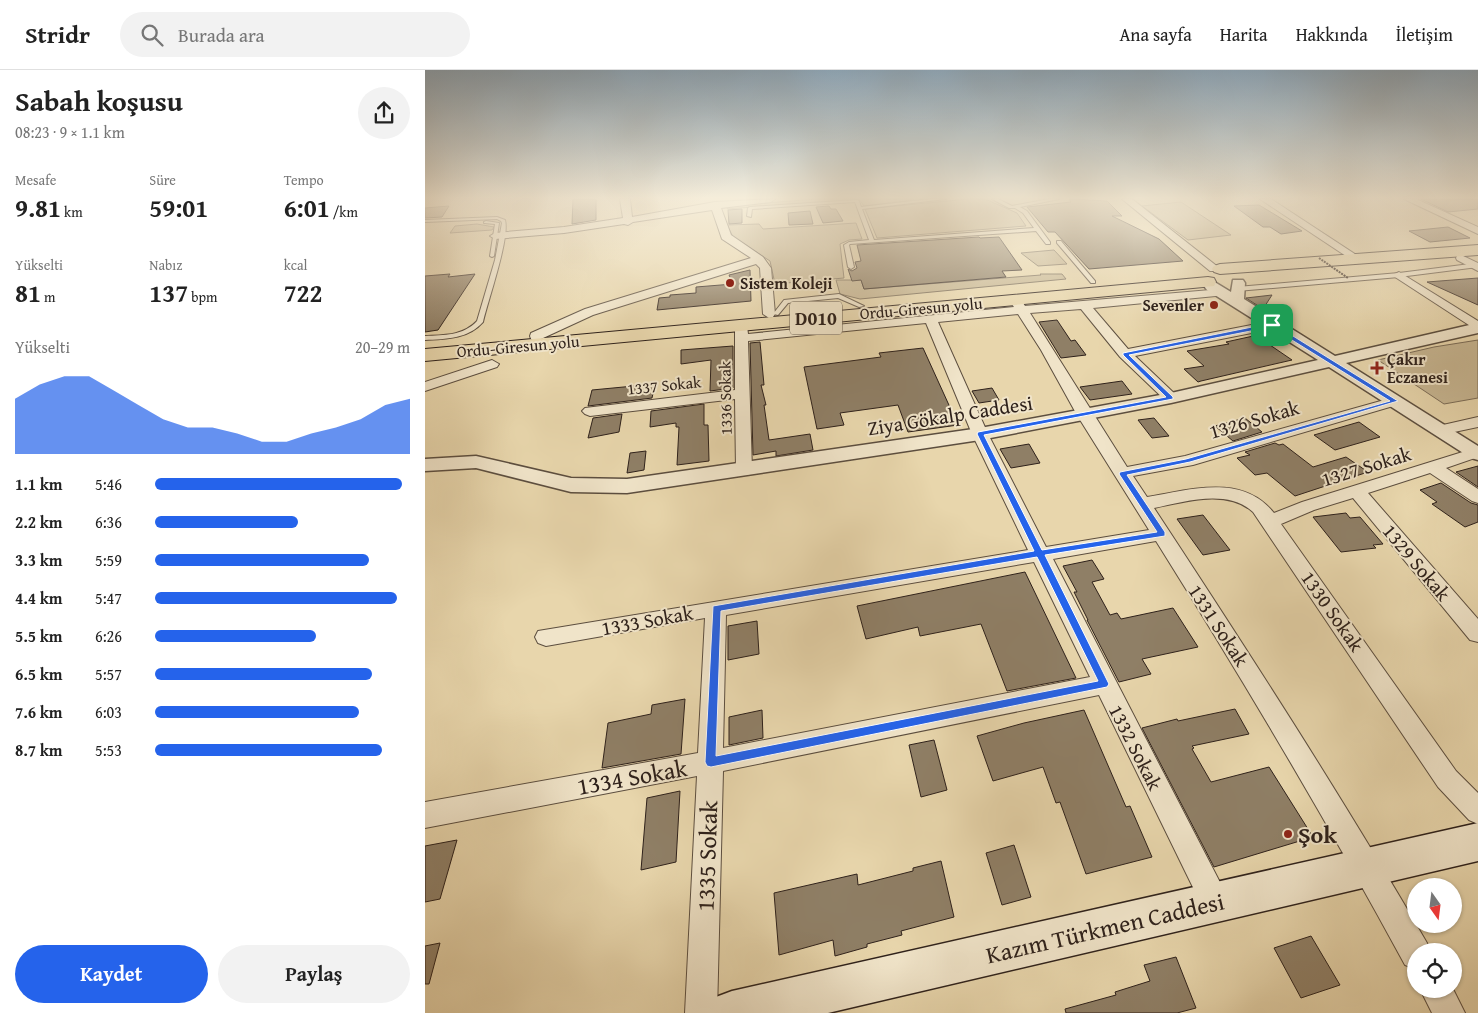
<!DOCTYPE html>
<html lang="tr">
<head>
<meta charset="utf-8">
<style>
  body { margin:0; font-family:"Gentium Book Plus",serif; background:#f2f2f2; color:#222; height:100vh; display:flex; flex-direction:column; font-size:19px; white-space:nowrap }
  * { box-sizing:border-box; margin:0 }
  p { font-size:16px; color:#767676 }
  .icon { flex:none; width:28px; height:28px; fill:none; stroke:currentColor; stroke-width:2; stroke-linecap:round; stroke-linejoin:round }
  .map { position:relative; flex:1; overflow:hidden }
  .details { display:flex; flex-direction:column; background:#fff; width:425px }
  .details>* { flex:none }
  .needle { width:32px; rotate:166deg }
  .fabs { position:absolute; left:982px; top:808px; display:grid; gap:10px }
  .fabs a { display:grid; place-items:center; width:55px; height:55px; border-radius:50%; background:#fff; box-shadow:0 1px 4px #0004; font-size:25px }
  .pin { position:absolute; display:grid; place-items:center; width:42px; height:42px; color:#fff; margin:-21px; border-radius:10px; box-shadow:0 2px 8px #0006 }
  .round { display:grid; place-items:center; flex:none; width:52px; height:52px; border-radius:26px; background:#f2f2f2 }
  .head { display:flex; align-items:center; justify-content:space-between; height:85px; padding:0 15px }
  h1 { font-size:28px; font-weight:800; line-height:38px }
  .stats { display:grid; grid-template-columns:repeat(3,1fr); gap:8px; height:85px; padding:5px 15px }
  .stats div { display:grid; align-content:center }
  .stats b { font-size:25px; font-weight:800 }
  .stats small { font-size:14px; font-weight:400 }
  .stats p { font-size:14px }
  .chart { height:140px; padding:10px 15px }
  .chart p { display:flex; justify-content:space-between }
  .chart svg { width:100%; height:90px; margin-top:5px; fill:#2563eb; opacity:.7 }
  .action { display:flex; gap:10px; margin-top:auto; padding:10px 15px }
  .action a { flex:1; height:58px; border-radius:30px; background:#2563eb; color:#fff; font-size:20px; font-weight:800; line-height:58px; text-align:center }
  .action a+a { background:#f2f2f2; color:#222 }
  ul { padding:0 15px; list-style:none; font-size:16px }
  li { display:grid; grid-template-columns:80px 60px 1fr; align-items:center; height:38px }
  li i { height:12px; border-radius:6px; background:#2563eb }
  header { display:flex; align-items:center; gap:30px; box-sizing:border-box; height:70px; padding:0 25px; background:#fff; border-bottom:1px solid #e0e0e0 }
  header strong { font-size:24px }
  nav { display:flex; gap:28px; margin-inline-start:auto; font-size:18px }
  .search { width:350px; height:45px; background:#f2f2f2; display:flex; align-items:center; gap:12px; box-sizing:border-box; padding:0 18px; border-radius:28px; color:#767676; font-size:19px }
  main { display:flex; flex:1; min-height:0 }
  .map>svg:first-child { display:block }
</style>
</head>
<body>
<header>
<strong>Stridr</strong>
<div class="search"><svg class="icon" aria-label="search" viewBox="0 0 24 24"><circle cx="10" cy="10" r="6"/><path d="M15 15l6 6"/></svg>Burada ara</div>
<nav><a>Ana sayfa</a><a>Harita</a><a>Hakkında</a><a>İletişim</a></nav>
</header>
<main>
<section class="details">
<div class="head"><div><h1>Sabah koşusu</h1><p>08:23 · 9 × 1.1 km</p></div><a class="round"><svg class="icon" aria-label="share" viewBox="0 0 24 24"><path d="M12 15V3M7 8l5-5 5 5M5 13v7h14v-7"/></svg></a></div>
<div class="stats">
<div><p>Mesafe</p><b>9.81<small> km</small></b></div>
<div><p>Süre</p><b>59:01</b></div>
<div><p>Tempo</p><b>6:01<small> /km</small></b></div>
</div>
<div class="stats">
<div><p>Yükselti</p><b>81<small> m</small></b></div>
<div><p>Nabız</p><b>137<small> bpm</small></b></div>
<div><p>kcal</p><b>722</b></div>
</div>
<div class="chart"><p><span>Yükselti</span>20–29 m</p>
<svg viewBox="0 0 160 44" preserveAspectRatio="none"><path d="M0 44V17L10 10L20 6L30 6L40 13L50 20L60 27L70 31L80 31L90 34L100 38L110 38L120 34L130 31L140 27L150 20L160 17V44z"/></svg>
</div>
<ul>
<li><b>1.1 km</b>5:46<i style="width:97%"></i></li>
<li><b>2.2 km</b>6:36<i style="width:56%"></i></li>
<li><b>3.3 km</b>5:59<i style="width:84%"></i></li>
<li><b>4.4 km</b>5:47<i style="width:95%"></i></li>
<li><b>5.5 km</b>6:26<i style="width:63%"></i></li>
<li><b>6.5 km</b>5:57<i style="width:85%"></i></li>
<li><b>7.6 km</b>6:03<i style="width:80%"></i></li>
<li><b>8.7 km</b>5:53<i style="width:89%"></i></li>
</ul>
<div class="action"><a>Kaydet</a><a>Paylaş</a></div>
</section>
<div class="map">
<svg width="1053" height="943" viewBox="0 0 1053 943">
  <rect width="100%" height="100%" fill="#e8d6ac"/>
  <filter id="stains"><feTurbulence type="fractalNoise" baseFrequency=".004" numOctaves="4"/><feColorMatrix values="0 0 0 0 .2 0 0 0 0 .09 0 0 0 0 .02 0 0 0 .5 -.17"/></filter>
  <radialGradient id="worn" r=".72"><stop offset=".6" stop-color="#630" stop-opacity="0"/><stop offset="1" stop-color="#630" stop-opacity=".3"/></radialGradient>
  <g fill="#c8b793" stroke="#7b6c57">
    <polygon points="391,129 488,129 489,130 439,136 434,129 302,139 304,136"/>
    <polygon points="543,129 560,129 592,143 601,156 452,168 440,139"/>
    <polygon points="756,132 806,165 763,170 717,136"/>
    <polygon points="431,153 437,169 424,170 415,174 419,208 350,214 345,191 308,167 302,155 334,154 338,159"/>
    <polygon points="52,154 69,157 67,160 25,163 30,156"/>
    <polygon points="629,180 642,194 613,196 596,183"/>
    <polygon points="615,204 637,204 641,209 435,229 415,224 411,210 436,210 439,219 616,205"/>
    <polygon points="1053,270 1053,328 1019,334 953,290 1009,277"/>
  </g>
  <g fill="#8f7f66" stroke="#2e211b">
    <polygon points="148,129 171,129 171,150 147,154"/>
    <polygon points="644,129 682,131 697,146 687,146 734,169 758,191 664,199 630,162 623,162 602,137 646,132"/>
    <polygon points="996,129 1053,129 1053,139 1023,142"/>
    <polygon points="834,135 877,161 856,164 845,157 838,157 809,136"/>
    <polygon points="24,136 17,147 0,148 0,138"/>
    <polygon points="404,136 406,139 411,139 418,151 398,153 391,137"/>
    <polygon points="317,139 317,153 304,154 303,140"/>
    <polygon points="385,141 388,154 364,155 363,143"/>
    <polygon points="1023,157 1045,168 1005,172 984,161"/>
    <polygon points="554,167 555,168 574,167 597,200 577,201 581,207 439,219 436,210 427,211 423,199 427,201 432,198 430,192 436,191 432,175"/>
    <polygon points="325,200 326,231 232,240 234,228 245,227 245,225 271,223 271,217 308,214 304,205"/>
    <polygon points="25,204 23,207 50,204 13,260 0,262 0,206"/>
    <polygon points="1053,208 1053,235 1002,212"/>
    <polygon points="847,225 838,239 821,228"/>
    <polygon points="632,250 646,271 650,270 661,285 636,288 614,252"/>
    <polygon points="842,263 855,273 845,275 867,290 776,311 773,312 759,299 779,296 762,281 804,274 801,272"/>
    <polygon points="335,272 339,315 336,315 341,335 339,335 344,370 385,364 388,380 351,386 351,381 328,385 325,273"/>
    <polygon points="308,276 308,318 285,321 286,290 256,294 256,280"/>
    <polygon points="498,278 533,355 483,362 473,335 415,343 419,355 392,359 379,297 456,287 454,283"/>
    <polygon points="697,311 707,324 665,330 655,317"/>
    <polygon points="230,314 227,328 163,336 167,320"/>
    <polygon points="567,318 574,330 554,333 547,321"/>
    <polygon points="279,334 279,355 283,355 284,391 252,395 254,357 251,357 251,353 225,357 226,341"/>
    <polygon points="197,344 194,362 163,368 168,348"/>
    <polygon points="729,348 744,366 727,368 713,350"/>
    <polygon points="820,348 837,362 808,371 790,356"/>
    <polygon points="934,352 955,367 910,380 889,365"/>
    <polygon points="850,373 854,375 858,374 888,397 921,387 943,402 870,426 842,403 830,405 812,388 825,385 820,382"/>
    <polygon points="604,374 615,393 586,398 575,379"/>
    <polygon points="221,381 219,400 202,403 205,383"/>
    <polygon points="1053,396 1053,417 1031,402"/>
    <polygon points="1016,413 1046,433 1053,435 1053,452 1040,457 1007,434 1012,432 995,420"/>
    <polygon points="921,443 925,448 935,447 958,474 948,475 951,478 916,482 888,447"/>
    <polygon points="778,445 805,480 778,485 752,449"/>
    <polygon points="667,490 679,509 667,512 685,545 692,543 696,549 748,538 773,577 717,589 726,604 694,612 662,550 663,550 649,522 652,522 638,496"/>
    <polygon points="600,502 651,608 582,621 556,554 495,566 493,557 441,569 432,536"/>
    <polygon points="332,551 334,584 303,590 303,556"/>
    <polygon points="260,629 256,684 177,698 183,653 226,644 227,635"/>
    <polygon points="810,639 824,664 767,676 769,678 767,679 786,712 844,697 888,767 789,797 717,658 752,649 753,651"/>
    <polygon points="337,640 338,668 304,675 304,647"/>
    <polygon points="659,640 701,737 705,736 727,787 661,804 635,732 631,733 618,697 568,711 552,666 599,653"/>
    <polygon points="509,670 522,720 496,727 484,675"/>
    <polygon points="255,721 251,792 216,800 222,728"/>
    <polygon points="32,770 15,829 0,832 0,776"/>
    <polygon points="589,775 606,827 577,835 561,783"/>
    <polygon points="516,791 529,847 476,861 477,865 442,874 442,877 410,886 408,870 354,885 349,823 432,804 433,815 488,801 488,798"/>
    <polygon points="886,866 915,915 876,928 849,878"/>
    <polygon points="15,873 4,914 0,914 0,876"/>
    <polygon points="751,887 771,938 752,943 641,943 640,939 691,925 690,922 725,911 719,895"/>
  </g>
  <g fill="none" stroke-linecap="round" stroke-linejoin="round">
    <defs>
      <g id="service">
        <polygon points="505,129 521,129 437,139 449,170 609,158 598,143 590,138 584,138 567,129 573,129 587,136 624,129 634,129 595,137 602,141 625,172 625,174 621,174 611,161 425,174 424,175 429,197 426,199 423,197 419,175 424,172 444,170 430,132 327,139 326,147 322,146 323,138 325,137 432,130 434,131 436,137"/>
        <path d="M72,147l8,3c5,18 -17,80 -22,102 -15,17 -37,17 -58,18v-4c19,-1 38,0 52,-15l18,-61 7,-37 -1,-2 -4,-2 -72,3v-2z"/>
        <polygon points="61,151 74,153 69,186 67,187 65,186 70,154 59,153 59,152"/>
        <polygon points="632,171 636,171 670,211 670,213 666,213 632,173"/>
        <polygon points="1053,193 1053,197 974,207 812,221 809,219 812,217 974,203"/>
        <polygon points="414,224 439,236 434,237 413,228 363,233 353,245 348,244 359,230"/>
      </g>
      <g id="minor">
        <polygon points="195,129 205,129 207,147 290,132 350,129 346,132 296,138 306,165 338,187 346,198 350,244 348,247 344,248 338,244 335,198 331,194 168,245 116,269 106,269 105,266 106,263 160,239 326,188 297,169 287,140 208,152 203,155 199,154 139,163 70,169 65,166 70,163 139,157 198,148"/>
        <polygon points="697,129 707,129 793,197 795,199 793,201 785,201"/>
        <polygon points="835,129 846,129 939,190 938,192 930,192"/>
        <polygon points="979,129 991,129 1053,157 1053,164"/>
        <polygon points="1036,185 1053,193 1053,201 1032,190 1031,188 1032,186"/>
        <polygon points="974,202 1053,251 1053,261 970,207 968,205"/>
        <path d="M797,219l4,2 2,2 -2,2 -133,13 35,41 144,-28 4,1 2,3 -2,3 -4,1 -137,27 41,39 2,3 -2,3h-10l-46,-44 -39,-48 -51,4 97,154 58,-11 210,-59 5,1 2,3 -2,3 -207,61 -60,11 14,21c44,-7 95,-24 127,16l28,-11 167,-52 9,-1v8l-32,11 32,21v14l-6,-2 -42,-28 -62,20 110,126v23l-8,-2 -117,-142 -39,12 -33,14 175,247 22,22v31l-9,-4 -31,-33 -185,-275c-26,-24 -69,-10 -99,-4 94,143 187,287 273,435l3,8h-14v18l-11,-4c-78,-144 -162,-285 -249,-424l-103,18 172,333 4,10 -4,10 -10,4 -10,-4 -106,-217 -376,76 -6,242h-32l12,-237 -272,52v-26l273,-49 7,-135 -159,28 -8,-3 -3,-6 3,-6 490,-81 -56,-116 -46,-111 -178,18 4,129 -2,4 -6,1 -6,-1 -2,-4 -1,-71 -145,17 -5,-2 -3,-3 3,-3 150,-18v-64l6,-4 6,4 1,8 266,-27 -5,-7 6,-4 4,1 6,9zM593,244l23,36 36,65 72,115 -103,17 -58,-113 -50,-112zM609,492l56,115 -367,71 3,-133z"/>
        <polygon points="67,290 74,294 72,297 0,321 0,312"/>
        <polygon points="1053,347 1053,357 1015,365 1009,363 1007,360 1009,357"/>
        <polygon points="995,919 1028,919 1040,943 1007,943"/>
      </g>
      <polygon id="tertiary" points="783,208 806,222 808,210 818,210 820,213 819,229 910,286 1053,253 1053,263 921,293 1053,376 1053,390 1046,388 904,297 746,333 555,370 202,423 146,422 51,398 0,401 0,389 51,386 146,408 202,409 555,358 746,323 893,290 782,220 776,212"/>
      <polygon id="secondary" points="1053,753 1053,791 403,943 285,943 291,927 307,921"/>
      <g id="trunk">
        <polygon points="1053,175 1053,185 795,204 789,202 787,199 789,196 795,194"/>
        <polygon points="783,207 789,208 791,212 789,216 0,291 0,279"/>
      </g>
    </defs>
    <use href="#service" stroke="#5c4e3f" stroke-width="2"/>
    <use href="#minor" stroke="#5c4e3f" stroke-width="2"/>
    <use href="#tertiary" stroke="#5c4e3f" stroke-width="3"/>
    <use href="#secondary" stroke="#2e211b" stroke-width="3"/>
    <use href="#trunk" stroke="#2e211b" stroke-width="2"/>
    <use href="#service" fill="#f0e4c9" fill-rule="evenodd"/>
    <use href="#minor" fill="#f0e4c9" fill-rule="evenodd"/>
    <use href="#tertiary" fill="#f0e4c9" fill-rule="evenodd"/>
    <use href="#secondary" fill="#f0e4c9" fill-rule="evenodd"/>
    <use href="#trunk" fill="#e8d6ac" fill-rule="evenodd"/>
    <polyline stroke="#2e211b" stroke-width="2" stroke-dasharray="2 1" stroke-linecap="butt" points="894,188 923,208"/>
  </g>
  <linearGradient id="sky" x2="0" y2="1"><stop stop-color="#8fa9bc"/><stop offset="0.49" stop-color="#f5edda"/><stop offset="1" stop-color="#f5edda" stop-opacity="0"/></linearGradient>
  <rect width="1053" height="261" fill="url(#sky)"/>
  <path fill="#2563eb" stroke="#fff" fill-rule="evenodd" d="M847,253l126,78 -208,61 -63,13 38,57v4l-120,19 64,129 -2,3 -396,80 -4,-1 -2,-4 8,-156 321,-55 -57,-117 1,-2 188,-35 -43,-42v-2zM846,257l119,74 -204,58 -66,13 -1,2 38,58 -115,18 -58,-115 189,-36v-2l-44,-42zM612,487l61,124 -382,75 5,-145z"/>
  <g fill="#8f2418" stroke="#f0e4c9" stroke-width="2">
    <circle cx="305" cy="213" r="5"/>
    <circle cx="789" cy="235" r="5"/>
    <path d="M949.5 290.5h5v5h5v5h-5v5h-5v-5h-5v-5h5z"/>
    <circle cx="863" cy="764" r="5"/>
  </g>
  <g text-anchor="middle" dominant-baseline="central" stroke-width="4" stroke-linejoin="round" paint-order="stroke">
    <g font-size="16" font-weight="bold" fill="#2e211b" stroke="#f0e4c9" text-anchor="start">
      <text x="315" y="213">Sistem Koleji</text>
      <text x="779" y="235" text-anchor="end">Sevenler</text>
      <text x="962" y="289">Çakır<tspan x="962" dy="18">Eczanesi</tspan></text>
    </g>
    <g font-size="16" fill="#2e211b" stroke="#f0e4c9">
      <text transform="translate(496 238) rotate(-5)">Ordu-Giresun yolu</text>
      <text transform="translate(93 276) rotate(-5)">Ordu-Giresun yolu</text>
      <text transform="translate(239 315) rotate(-6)">1337 Sokak</text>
      <text transform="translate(300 328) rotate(-91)">1336 Sokak</text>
    </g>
    <rect fill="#f0e4c9" stroke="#685c4f" stroke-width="1" x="365" y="231.5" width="52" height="33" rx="4"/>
    <g font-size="19" font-weight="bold" fill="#2e211b">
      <text x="391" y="248">D010</text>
    </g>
    <g font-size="20" fill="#2e211b" stroke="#f0e4c9">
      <text transform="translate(525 345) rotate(-9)">Ziya Gökalp Caddesi</text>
      <text transform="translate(829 349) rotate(-16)">1326 Sokak</text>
      <text transform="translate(941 396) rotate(-17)">1327 Sokak</text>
      <text transform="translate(992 492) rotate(50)">1329 Sokak</text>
      <text transform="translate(908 541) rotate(55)">1330 Sokak</text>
      <text transform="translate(222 550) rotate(-10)">1333 Sokak</text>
      <text transform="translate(794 555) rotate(57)">1331 Sokak</text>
      <text transform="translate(711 677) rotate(63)">1332 Sokak</text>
    </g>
    <g font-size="24" fill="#2e211b" stroke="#f0e4c9">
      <text transform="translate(207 707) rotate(-10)">1334 Sokak</text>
      <text transform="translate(282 786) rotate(-88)">1335 Sokak</text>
      <text transform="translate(680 858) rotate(-13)">Kazım Türkmen Caddesi</text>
    </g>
    <g font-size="24" font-weight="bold" fill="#2e211b" stroke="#f0e4c9" text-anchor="start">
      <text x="873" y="764">Şok</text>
    </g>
  </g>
  <rect width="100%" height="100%" filter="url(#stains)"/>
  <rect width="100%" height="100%" fill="url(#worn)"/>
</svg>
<div class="fabs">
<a><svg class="needle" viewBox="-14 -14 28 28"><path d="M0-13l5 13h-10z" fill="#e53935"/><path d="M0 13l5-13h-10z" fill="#767676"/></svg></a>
<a><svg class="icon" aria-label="locate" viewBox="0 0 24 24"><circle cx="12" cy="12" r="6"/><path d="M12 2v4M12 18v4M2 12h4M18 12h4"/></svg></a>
</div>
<div class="pin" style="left:847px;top:255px;background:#1e9e55"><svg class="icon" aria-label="arrive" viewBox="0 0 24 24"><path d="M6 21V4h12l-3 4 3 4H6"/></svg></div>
</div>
</main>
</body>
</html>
